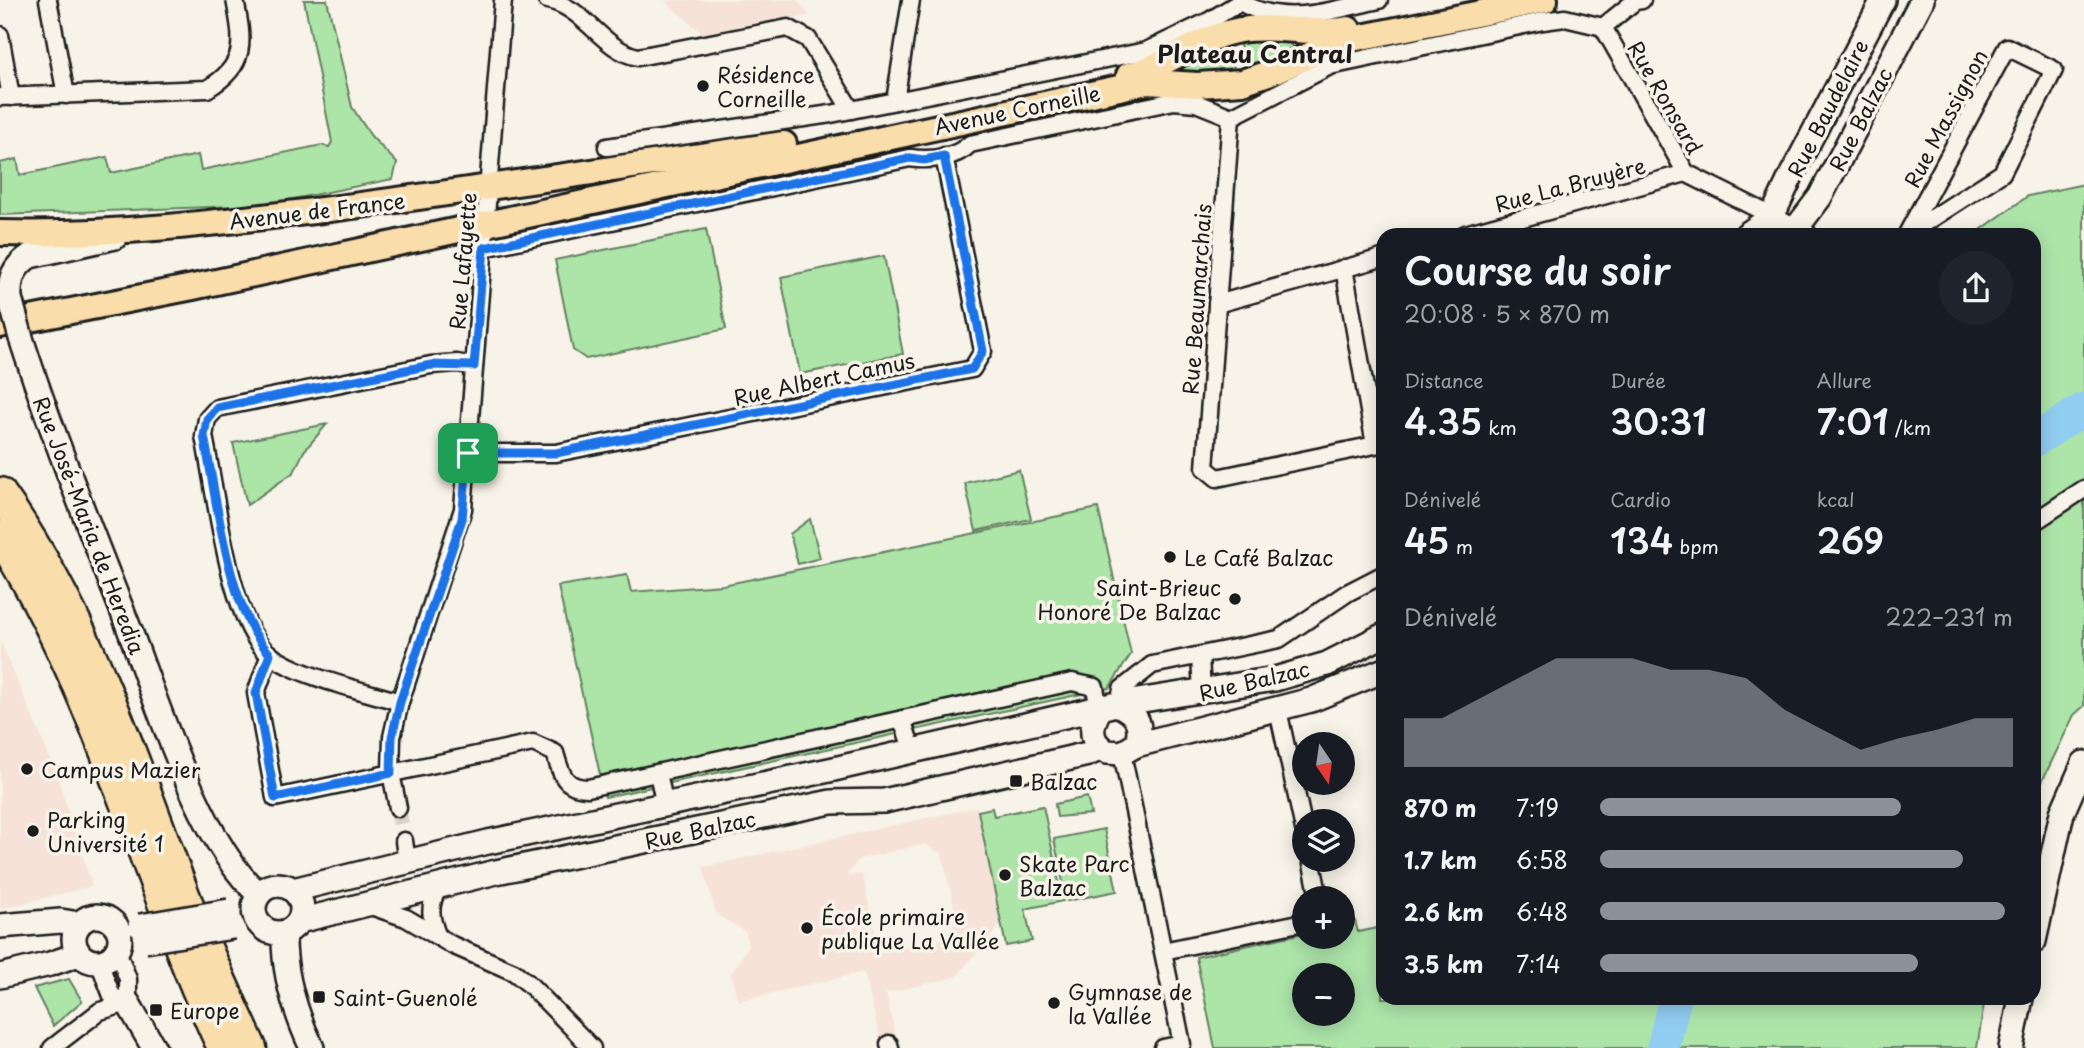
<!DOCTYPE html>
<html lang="fr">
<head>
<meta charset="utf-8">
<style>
  body { margin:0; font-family:"Playpen Sans",sans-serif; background:#20242c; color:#f1f3f6; height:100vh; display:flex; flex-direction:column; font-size:26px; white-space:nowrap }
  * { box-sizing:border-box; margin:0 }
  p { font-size:23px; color:#9ea1a6 }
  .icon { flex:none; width:38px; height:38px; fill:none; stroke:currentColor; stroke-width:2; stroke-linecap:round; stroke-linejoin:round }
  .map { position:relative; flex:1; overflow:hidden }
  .panel { position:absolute; left:1376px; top:228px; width:665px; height:777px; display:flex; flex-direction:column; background:#171b24; border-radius:21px; box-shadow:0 4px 18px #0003 }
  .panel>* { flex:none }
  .needle { width:46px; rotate:167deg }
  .buttons { position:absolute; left:1292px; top:732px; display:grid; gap:14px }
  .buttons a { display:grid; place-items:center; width:63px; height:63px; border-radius:50%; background:#171b24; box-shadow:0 4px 18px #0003; font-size:35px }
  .pin { position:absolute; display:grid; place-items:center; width:60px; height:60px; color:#fff; margin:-30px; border-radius:14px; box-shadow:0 4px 10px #0006 }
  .round { display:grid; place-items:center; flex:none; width:74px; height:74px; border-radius:37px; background:#20242c }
  .overview { display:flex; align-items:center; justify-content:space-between; height:119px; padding:0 28px }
  h1 { font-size:38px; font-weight:600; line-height:52px }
  .stats { display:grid; grid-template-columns:repeat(3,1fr); gap:10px; height:119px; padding:7px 28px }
  .stats div { display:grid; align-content:center }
  .stats b { font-size:35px; font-weight:600 }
  .stats small { font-size:19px; font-weight:400 }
  .stats p { font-size:19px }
  .chart { height:196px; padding:14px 28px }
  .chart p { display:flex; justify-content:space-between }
  .chart svg { width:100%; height:126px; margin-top:7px; fill:#8c9099; opacity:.7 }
  ul { padding:0 28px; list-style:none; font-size:23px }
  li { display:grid; grid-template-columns:112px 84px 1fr; align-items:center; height:52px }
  li i { height:18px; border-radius:9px; background:#8c9099 }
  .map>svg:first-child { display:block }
</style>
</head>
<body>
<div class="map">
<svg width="2084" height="1048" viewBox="0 0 2084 1048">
  <rect width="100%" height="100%" fill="#f7f3e8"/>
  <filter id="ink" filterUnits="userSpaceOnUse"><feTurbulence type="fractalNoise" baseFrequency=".0143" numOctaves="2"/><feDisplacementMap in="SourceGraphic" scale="14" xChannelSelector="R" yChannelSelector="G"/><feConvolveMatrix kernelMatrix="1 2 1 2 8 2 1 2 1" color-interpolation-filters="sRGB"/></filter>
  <g filter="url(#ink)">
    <g fill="#f6e2d8" fill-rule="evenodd">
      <polygon points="664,0 797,0 810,15 705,36"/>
      <polygon points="0,640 57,775 92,886 0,909"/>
      <path d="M977,807l24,117 -45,53 -70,16 11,49 -15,3 -18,-73 -126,29 -7,-27 17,-28 -2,-14 -30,-18 -13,-47zM924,844l18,10 15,65 -11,19 -28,7v5l-6,1 -1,-5 -30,7 -19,-14 14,-3 -14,-62 -15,2 12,-17z"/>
    </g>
    <g fill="#ade5a9" stroke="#648062" stroke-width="2" fill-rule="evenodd">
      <polygon points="304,0 327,0 352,107 371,136 397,163 393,179 263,205 0,215 0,163 17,159 20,175 107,157 111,173 198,155 201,170 322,145 329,147 332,142"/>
      <polygon points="1254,40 1289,41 1294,51 1246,73 1239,41"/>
      <polygon points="1229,43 1235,74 1183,74 1182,64"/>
      <polygon points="2084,184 2084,706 2074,715 2034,798 2034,234 1975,234 2028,196"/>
      <polygon points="706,229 726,329 586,359 573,350 555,260"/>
      <polygon points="884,256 903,354 800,374 781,277"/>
      <polygon points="327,424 304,451 294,472 247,505 233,443"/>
      <polygon points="1019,470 1031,519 976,531 965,483"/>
      <polygon points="1098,508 1131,654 1109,688 605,797 558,586 627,575 631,592 723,585"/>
      <polygon points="810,519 820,558 798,564 790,534"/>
      <polygon points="1087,797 1091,814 1057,817 1055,804"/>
      <polygon points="1043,806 1063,901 1025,909 1032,941 1006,946 978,811 992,808 994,816"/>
      <polygon points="1104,829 1117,891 1067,901 1054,839"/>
      <path d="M1355,921l3,11 24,-5v71h603l-8,50h-762l-19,-91 108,-24v3h38v-12zM1304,975h38v38h-38z"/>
      <polygon points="69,979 82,1001 53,1026 34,988"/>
    </g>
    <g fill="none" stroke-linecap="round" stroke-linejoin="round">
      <g stroke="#91ccf1" stroke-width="33">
        <polyline points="2034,441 2084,409"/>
        <polyline points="1663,1048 1675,998"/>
      </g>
      <polyline stroke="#d6d3c9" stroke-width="16" stroke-dasharray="16 8" stroke-linecap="butt" points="398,808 404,841"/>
      <defs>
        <g id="street">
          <polyline points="48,0 66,95"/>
          <path d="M547,0c38,7 55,50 91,57l150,-29 20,11 43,71"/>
          <polyline points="1603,27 1686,173 1808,234"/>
          <polyline points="0,35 11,97"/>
          <path d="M0,97l207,-8c41,-24 36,-48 28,-89"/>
          <polyline points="895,101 911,0"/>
          <polyline points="1231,117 1205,468 1217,478 1375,445 1344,268"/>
          <path d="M607,147l224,-33 315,-63 63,-30 31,-19c45,26 92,8 139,-2"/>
          <polyline points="1465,234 1686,173"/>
          <polyline points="1907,234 2007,47 2054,70 2002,173 1908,234"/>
          <path d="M484,248l426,-90c20,3 46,0 60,-14l204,-43 22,2 35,14 99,-51 213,-45 22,-3 38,9 32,-26 7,-1"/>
          <polyline points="1217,304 1382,258"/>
          <polyline points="468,453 556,453 972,369 983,351 944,156"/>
          <polyline points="2034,522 2084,489"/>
          <path d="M270,654l-14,39 19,105 258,-55 22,10c6,21 9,35 33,35l484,-106 23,5 4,24"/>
          <polyline points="1200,656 1202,693"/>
          <path d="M400,702c-36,-11 -103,-26 -131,-48 -40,-31 -54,-167 -65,-218l3,-17 10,-11 214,-43 26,-2 17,3"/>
          <polyline points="1119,705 1122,689 1152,665 1279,639 1347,593 1382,575"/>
          <polyline points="1278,710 1304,829"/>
          <polyline points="902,719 912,749"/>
          <polyline points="1122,753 1182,1044 1163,1048"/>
          <polyline points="658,773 665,806"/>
          <polyline points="398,808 391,773 392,737 400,702 463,509 503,0"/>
          <polyline points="404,841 407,862"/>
          <polyline points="1311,859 1319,898"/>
          <polyline points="368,905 406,918 452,945 514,972 529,984 592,1048"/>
          <path d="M438,937c-8,-19 -10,-32 1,-50"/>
          <polyline points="117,950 128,979 128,1003"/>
          <polyline points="1163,951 1304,922"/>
          <polyline points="99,962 112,996 128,1003"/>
          <polyline points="889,1044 890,1048"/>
          <polyline points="52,1048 100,1011 128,1003"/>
        </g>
        <g id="secondary">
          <polyline points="1747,234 1772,217"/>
          <polyline points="1770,234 1772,217 1792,174 1883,0"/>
          <polyline points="1792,234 1820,197 1922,0"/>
          <path d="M10,298c-1,-19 4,-32 20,-42l85,-19"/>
          <path d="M21,338c31,96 69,191 106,285 28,73 74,223 132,271"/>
          <path d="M1099,711c-9,16 -10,30 8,41l15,1 14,-8c7,-19 2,-31 -17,-40"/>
          <polyline points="1136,745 1311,700 1382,671"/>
          <circle cx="278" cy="909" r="24"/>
          <polyline points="293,890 488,842 834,769 1112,705 1275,679 1327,664 1382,636"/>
          <circle cx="97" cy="939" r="23"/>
          <polyline points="299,921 496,872 831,802 884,801 1088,754 1101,748"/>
          <polyline points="0,926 61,921 79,924"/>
          <path d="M284,933c-1,40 11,79 28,115"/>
          <polyline points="2034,941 2062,813 2084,763"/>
          <polyline points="0,976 50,964 79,954"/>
          <polyline points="128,1003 154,1048"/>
          <polyline points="2011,1048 2021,998"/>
        </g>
        <g id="primary">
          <path d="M1129,75c39,-9 70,-38 111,-45 36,-6 72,6 108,-1"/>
          <path d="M0,233c108,3 215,-10 322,-23 155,-20 308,-44 462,-66"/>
          <polyline points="0,325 193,287 1147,82 1198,85 1242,82 1280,69 1337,42 1545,0"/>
        </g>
        <g id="highway">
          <path d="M0,493c85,119 130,259 181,394 21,55 46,108 70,161"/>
          <path d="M0,536c100,158 145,344 223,512"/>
        </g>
      </defs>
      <use href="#street" stroke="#1c1c1c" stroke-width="21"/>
      <use href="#secondary" stroke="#1c1c1c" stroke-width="28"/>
      <use href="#primary" stroke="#1c1c1c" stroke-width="30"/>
      <use href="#highway" stroke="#1c1c1c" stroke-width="35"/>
      <use href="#street" stroke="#f7f3e8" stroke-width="16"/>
      <use href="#secondary" stroke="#f7f3e8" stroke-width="23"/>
      <use href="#primary" stroke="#f9ddab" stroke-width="24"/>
      <use href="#highway" stroke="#f9ddab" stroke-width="30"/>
      <defs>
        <g id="secondary-bridge">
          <polyline points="10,298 21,338"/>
          <polyline points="140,926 229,911"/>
          <polyline points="145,941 233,927"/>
        </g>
      </defs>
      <use href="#secondary-bridge" stroke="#1c1c1c" stroke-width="28" stroke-linecap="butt"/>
      <use href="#secondary-bridge" stroke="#f7f3e8" stroke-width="23"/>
    </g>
  </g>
  <g fill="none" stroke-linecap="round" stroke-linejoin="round" filter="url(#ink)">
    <defs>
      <path id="route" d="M944,156l39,195 -11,18 -416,84h-88l-6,66 -62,183 -8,35 -1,36 -116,25 -19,-105 14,-39c-43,-45 -53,-156 -66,-218l3,-17 10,-11 214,-43 43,1 10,-118 426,-90 14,2z"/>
    </defs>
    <use href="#route" stroke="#fff" stroke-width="14"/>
    <use href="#route" stroke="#1a73e8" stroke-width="9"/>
  </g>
  <g fill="#1c1c1c" stroke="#f7f3e8" stroke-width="2.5">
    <circle cx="703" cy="86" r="7"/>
    <circle cx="1170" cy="557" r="7"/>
    <circle cx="1235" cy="599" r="7"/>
    <circle cx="27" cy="769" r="7"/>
    <rect x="1009" y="774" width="14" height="14" rx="3.5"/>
    <circle cx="33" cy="831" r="7"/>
    <circle cx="1005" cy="875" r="7"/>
    <circle cx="807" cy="928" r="7"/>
    <rect x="312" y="990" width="14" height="14" rx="3.5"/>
    <circle cx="1054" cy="1003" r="7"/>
    <rect x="149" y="1003" width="14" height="14" rx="3.5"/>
  </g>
  <g text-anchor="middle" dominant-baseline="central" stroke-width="7" stroke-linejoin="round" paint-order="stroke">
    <g font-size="21" fill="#1c1c1c" stroke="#f7f3e8" text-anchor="start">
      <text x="717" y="74">Résidence<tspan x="717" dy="24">Corneille</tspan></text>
      <text x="1184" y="557">Le Café Balzac</text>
      <text x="1221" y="587" text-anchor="end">Saint-Brieuc<tspan x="1221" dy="24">Honoré De Balzac</tspan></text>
      <text x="41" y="769">Campus Mazier</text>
      <text x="1030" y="781">Balzac</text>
      <text x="47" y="819">Parking<tspan x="47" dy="24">Université 1</tspan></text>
      <text x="1019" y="863">Skate Parc<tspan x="1019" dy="24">Balzac</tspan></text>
      <text x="821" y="916">École primaire<tspan x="821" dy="24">publique La Vallée</tspan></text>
      <text x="1068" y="991">Gymnase de<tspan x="1068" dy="24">la Vallée</tspan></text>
      <text x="333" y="997">Saint-Guenolé</text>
      <text x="170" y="1010">Europe</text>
    </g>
    <g font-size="21" fill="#1c1c1c" stroke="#f7f3e8">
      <text transform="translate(1666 97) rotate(60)">Rue Ronsard</text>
      <text transform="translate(1827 108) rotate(-63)">Rue Baudelaire</text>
      <text transform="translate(1017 109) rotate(-12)">Avenue Corneille</text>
      <text transform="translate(1945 118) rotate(-62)">Rue Massignon</text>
      <text transform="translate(1860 119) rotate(-63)">Rue Balzac</text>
      <text transform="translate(1570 184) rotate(-15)">Rue La Bruyère</text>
      <text transform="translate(317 210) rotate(-7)">Avenue de France</text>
      <text transform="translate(462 261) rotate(-85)">Rue Lafayette</text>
      <text transform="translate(1196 299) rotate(-86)">Rue Beaumarchais</text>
      <text transform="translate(824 378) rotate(-12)">Rue Albert Camus</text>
      <text transform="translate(90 525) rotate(69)">Rue José-Maria de Heredia</text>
      <text transform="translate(1254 680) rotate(-13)">Rue Balzac</text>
      <text transform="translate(700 829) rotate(-12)">Rue Balzac</text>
    </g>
    <g font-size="24" font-weight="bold" fill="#1c1c1c" stroke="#f7f3e8">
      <text x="1255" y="53">Plateau Central</text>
    </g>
  </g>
</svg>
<div class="buttons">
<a><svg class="needle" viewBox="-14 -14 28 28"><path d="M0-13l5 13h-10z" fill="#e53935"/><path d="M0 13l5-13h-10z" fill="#9ea1a6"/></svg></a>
<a><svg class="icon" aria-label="layers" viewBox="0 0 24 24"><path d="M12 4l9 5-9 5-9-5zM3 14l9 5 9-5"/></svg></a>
<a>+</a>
<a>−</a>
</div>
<div class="pin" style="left:468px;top:453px;background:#1e9e55"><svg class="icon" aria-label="arrive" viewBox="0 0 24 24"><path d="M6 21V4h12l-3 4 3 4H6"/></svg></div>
<section class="panel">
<div class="overview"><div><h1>Course du soir</h1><p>20:08 · 5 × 870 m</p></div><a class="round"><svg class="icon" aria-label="share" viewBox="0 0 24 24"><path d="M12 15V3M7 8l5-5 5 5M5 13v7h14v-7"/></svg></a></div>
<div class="stats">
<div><p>Distance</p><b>4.35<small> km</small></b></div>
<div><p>Durée</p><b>30:31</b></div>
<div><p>Allure</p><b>7:01<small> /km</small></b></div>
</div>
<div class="stats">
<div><p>Dénivelé</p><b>45<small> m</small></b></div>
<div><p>Cardio</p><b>134<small> bpm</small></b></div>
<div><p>kcal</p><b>269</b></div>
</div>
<div class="chart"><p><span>Dénivelé</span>222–231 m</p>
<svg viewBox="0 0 160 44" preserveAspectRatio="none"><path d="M0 44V27L10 27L20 20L30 13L40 6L50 6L60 6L70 10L80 10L90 13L100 24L110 31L120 38L130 34L140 31L150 27L160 27V44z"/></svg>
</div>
<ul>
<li><b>870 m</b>7:19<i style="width:73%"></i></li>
<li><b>1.7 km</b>6:58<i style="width:88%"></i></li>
<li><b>2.6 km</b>6:48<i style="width:98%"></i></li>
<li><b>3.5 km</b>7:14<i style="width:77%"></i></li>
</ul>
</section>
</div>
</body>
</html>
